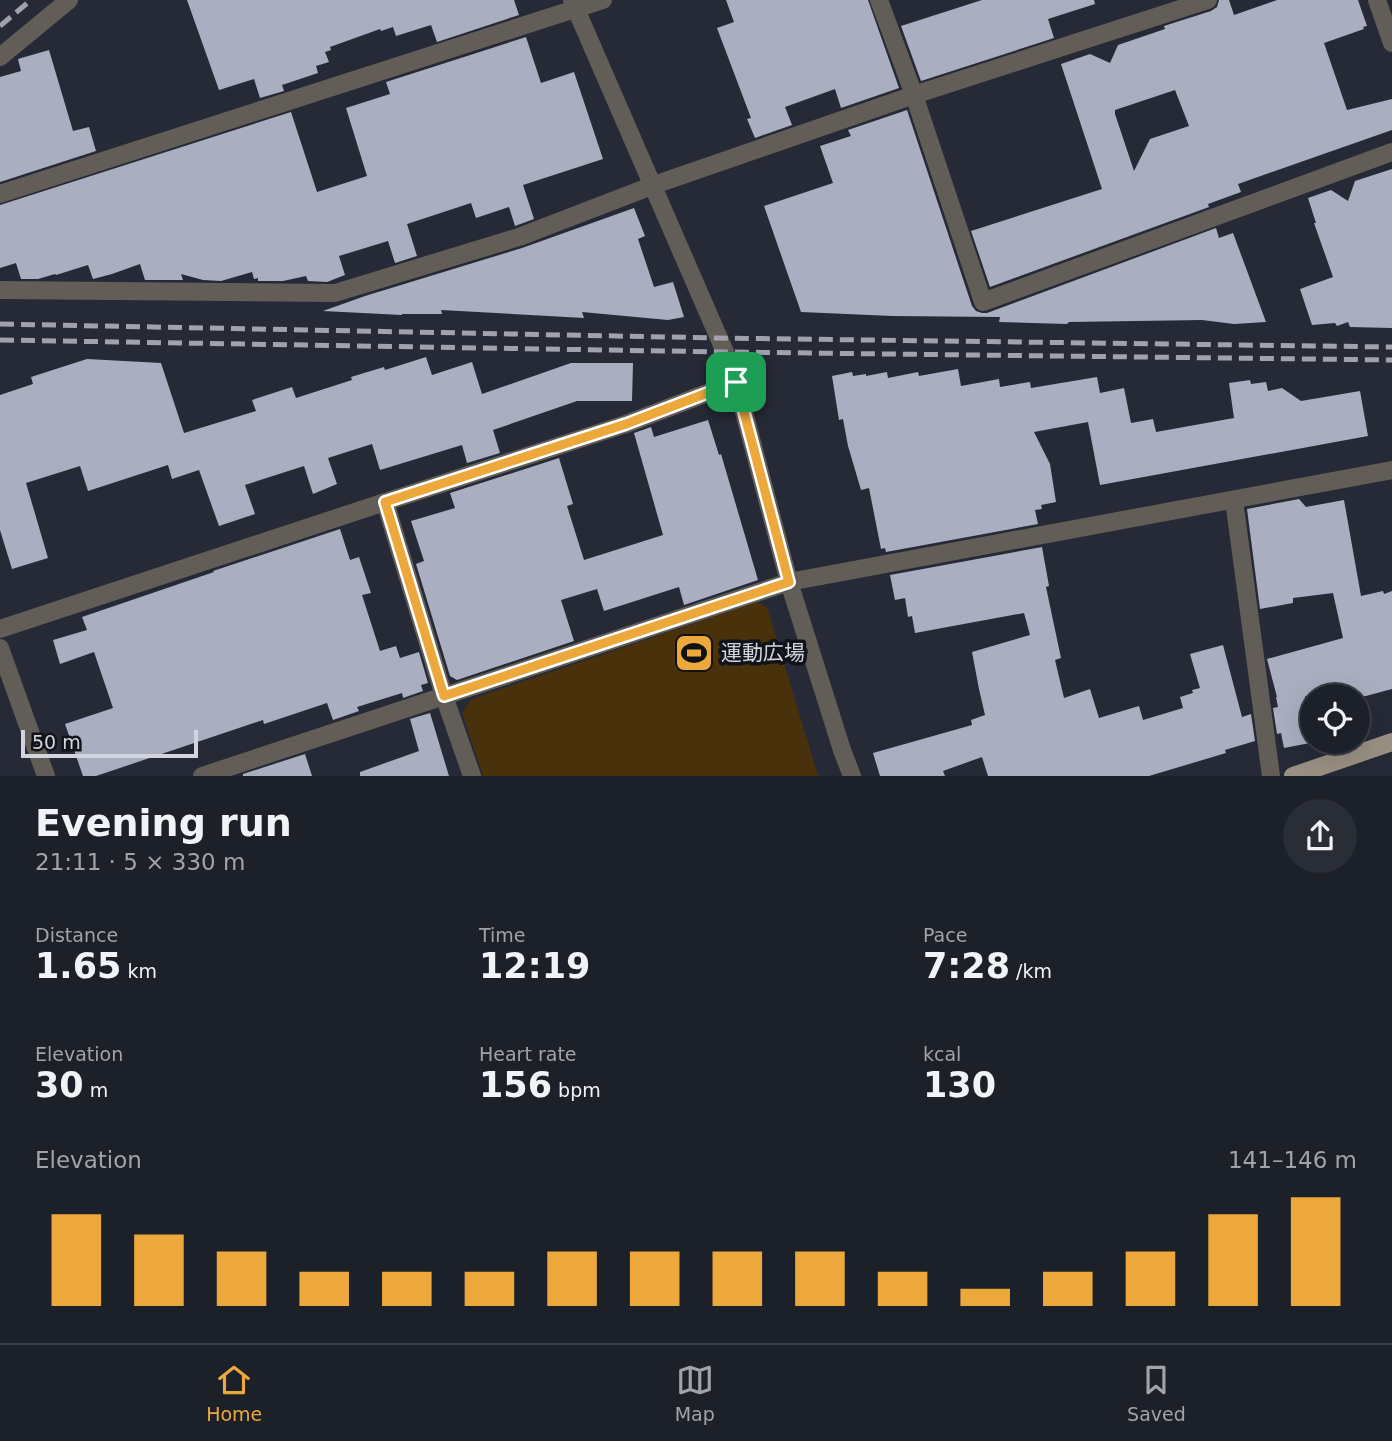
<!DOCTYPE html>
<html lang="en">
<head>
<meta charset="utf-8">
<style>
  body { margin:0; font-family:"DejaVu Sans","Noto Sans JP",sans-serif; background:#292d35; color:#f1f3f6; height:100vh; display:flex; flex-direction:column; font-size:26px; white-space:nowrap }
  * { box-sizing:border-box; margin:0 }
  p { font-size:23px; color:#a0a3a8 }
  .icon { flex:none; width:38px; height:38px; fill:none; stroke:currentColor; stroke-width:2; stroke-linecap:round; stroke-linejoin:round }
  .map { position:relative; height:776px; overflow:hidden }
  .sheet { display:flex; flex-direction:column; background:#1c2029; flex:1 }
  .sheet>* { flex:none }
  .buttons { position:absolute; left:1300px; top:684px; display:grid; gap:14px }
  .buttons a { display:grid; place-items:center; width:70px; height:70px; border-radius:50%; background:#1c2029; box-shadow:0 7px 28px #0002,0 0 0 2px #3a3e46; font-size:35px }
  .scale { position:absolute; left:21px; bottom:18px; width:177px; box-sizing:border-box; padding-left:7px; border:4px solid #d2d5de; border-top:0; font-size:19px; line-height:24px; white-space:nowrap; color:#d2d5de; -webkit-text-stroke:5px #111319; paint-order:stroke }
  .pin { position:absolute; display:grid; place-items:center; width:60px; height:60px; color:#fff; margin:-30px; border-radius:14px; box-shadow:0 4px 10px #0006 }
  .round { display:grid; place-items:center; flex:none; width:74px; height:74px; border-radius:37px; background:#292d35 }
  .overview { display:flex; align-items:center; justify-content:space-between; height:119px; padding:0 35px }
  h1 { font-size:38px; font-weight:800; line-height:52px }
  .metrics { display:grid; grid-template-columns:repeat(3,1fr); gap:10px; height:119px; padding:7px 35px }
  .metrics div { display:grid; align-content:center }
  .metrics b { font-size:35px; font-weight:800 }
  .metrics small { font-size:19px; font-weight:400 }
  .metrics p { font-size:19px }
  .chart { height:196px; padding:14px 35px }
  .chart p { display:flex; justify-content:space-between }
  .chart svg { width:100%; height:126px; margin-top:7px; stroke:#eda83b; stroke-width:6 }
  .tab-bar { display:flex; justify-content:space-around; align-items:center; height:98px; border-top:2px solid #3a3e46; background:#1c2029; font-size:19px; color:#a0a3a8 }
  .tab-bar a { display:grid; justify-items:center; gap:4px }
  .tab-bar .current { color:#eda83b }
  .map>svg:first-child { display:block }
</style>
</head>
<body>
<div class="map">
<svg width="1392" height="776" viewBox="0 0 1392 776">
  <rect width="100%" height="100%" fill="#262a37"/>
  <polygon fill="#49310c" points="757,602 767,607 818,776 483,776 462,713 472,699"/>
  <g fill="#a9afc0" fill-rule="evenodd">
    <polygon points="187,0 514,0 519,15 437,42 431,25 396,36 393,27 381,31 380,29 330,47 331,50 325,52 329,62 316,66 318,73 282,85 284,91 260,98 254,79 219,90"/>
    <polygon points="726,0 868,0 899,88 841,108 835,89 785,107 792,125 755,138 747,119 751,118 717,28 734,22"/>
    <polygon points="982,0 1094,0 1095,4 1048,19 1054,38 921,81 901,26"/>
    <path d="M1219,0h10l5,15 43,-15h81l9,26 -4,1 1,2 -40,14 23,67 45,-11v31l-154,54 3,8 -33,12 1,3 -219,80 -19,-56 131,-42 -41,-125 29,-10 20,9 8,-18 47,-16 -1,-3 47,-15 6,-4zM1175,90l14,36 -39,13 -16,32 -19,-57v-4z"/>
    <polygon points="526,37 541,83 574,72 603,159 523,185 534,219 515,226 509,207 476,218 471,203 407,224 417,256 395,263 388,241 339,256 345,275 327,282 308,281 306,276 283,281 258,281 258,278 254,279 252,272 221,281 203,280 181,274 183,280 145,280 140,264 112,274 93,279 88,265 56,275 55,274 38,279 21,279 16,263 0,268 0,205 291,112 317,192 367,176 346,108 390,94 386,82"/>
    <polygon points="49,50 73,131 89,127 96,151 0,182 0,77 21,71 18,59"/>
    <polygon points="907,110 972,306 976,311 982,313 987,313 1216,228 1219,238 1233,233 1266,322 1234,324 1202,320 1069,322 1067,324 999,322 1000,317 892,316 801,312 764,206 833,183 820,146 851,136 848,130"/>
    <polygon points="1392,169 1392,328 1350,327 1348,322 1337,326 1335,323 1312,325 1300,289 1333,277 1314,223 1316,223 1308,198 1331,190 1348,201 1355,181"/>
    <polygon points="634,208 645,236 638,239 654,287 673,282 684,317 668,320 582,312 584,318 441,310 442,314 402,314 402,315 323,311 365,296 522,248"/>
    <polygon points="426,357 432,375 472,362 482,394 571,363 633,363 632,401 577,401 493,430 500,453 467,463 462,445 380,470 372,444 328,458 337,484 313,494 304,466 245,485 255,514 219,526 199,470 172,479 168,465 88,491 80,466 26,483 48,558 12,569 0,530 0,395 33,384 31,377 87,359 161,363 184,433 256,411 252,400 292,387 296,398 352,380 351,377 384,367 385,370"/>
    <polygon points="958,369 961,386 999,379 1000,387 1030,382 1031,388 1097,377 1100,393 1124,388 1131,423 1153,419 1156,432 1234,418 1229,383 1250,380 1251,384 1266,382 1268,391 1282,388 1301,401 1360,391 1368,436 1100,485 1088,422 1034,432 1050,464 1056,502 1041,505 1042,509 1035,510 1038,524 886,552 885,548 881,549 869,488 861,490 848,446 843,419 839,420 832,376 852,372 853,376 866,374 866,376 887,372 888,378 918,372 919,376"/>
    <polygon points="708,420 719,455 721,454 758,580 684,605 679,587 604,611 597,589 561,600 574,641 457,680 450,676 416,564 424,561 411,521 455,508 450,493 559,458 573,504 567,506 584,560 663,535 634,433 651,427 654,437"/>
    <polygon points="1299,499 1306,507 1344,500 1361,596 1383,591 1384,594 1392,591 1392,689 1366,696 1305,696 1309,714 1304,715 1310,743 1284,748 1281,733 1277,734 1273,708 1278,707 1276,697 1277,697 1267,659 1343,638 1333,593 1293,598 1293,603 1260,609 1247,509"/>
    <polygon points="340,529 350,560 359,557 371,593 362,595 380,651 396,646 400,658 419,652 428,683 421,685 423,691 403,698 402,693 357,707 359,711 333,720 327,703 264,724 263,720 96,776 83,776 65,724 113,708 94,652 60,664 53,640 87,630 82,617 214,572 213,571"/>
    <polygon points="1042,547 1049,586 1046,587 1061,658 1055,660 1064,698 1090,689 1099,718 1139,706 1143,720 1183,708 1180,697 1193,693 1192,690 1200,688 1190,654 1223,645 1242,717 1251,714 1255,741 1225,750 1226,753 1149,776 988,776 982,757 943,771 945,776 880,776 873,753 972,725 971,720 985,715 979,689 972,652 1030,635 1024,613 915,633 912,616 908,617 905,598 895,600 890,575"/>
    <polygon points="430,713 449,776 360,776 360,772 419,751 410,719"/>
    <polygon points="305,754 312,776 243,776 243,774"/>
  </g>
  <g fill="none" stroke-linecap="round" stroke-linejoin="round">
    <g stroke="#625e57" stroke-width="18">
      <polyline points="879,0 914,95 983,302 1392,152"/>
      <polyline points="1377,0 1392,43"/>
      <polyline points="0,57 69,0"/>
      <polyline points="0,194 603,0"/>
      <polyline points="0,290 335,293 519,237 654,185 914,95 1208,0"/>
      <polyline points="1234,500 1271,776"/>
      <polyline points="385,502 444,696 472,776"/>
      <polyline points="0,629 385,502 626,424 736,382"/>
      <polyline points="0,648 46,776"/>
      <polyline points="202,776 789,582 1392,470"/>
    </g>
    <polyline stroke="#625e57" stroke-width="18" points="572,0 725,352 736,382 789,582 842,750 852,776"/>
    <polyline stroke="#999083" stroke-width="18" points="1293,776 1392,742"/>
    <g stroke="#a0a3ad" stroke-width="5" stroke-dasharray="14 7" stroke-linecap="butt">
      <polyline points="0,26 31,0"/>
      <polyline points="0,324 718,338 1392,347"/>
      <polyline points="0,340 725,352 1392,360"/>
    </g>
  </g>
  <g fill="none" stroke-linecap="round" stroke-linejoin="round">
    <defs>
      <polygon id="route" points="736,382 789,582 444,696 385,502 626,424"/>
    </defs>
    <use href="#route" stroke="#fff" stroke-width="14"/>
    <use href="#route" stroke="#eda83b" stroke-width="9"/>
  </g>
  <defs>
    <symbol id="stadium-square" viewBox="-11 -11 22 22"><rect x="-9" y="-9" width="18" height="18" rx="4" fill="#eda83b" stroke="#111319"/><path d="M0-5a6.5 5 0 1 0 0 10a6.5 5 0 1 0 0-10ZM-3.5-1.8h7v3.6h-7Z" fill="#111"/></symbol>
  </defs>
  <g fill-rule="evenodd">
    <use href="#stadium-square" x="672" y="631" width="44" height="44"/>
  </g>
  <g text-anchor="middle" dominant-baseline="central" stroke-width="7" stroke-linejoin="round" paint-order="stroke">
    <g font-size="21" fill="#d2d5de" stroke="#111319" text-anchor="start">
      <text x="721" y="653">運動広場</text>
    </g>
  </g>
</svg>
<div class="buttons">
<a><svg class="icon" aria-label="locate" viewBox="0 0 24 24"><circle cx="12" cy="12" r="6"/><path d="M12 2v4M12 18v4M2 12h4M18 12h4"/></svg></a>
</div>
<div class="scale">50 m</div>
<div class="pin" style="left:736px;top:382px;background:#1e9e55"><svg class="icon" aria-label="arrive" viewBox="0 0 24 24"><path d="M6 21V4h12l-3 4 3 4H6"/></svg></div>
</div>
<section class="sheet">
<div class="overview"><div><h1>Evening run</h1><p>21:11 · 5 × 330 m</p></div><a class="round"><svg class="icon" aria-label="share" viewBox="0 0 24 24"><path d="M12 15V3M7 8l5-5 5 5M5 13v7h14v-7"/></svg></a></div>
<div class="metrics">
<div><p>Distance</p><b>1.65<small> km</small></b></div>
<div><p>Time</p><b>12:19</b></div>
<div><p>Pace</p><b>7:28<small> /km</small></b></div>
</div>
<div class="metrics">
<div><p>Elevation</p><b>30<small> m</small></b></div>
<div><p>Heart rate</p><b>156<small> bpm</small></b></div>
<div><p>kcal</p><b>130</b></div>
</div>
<div class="chart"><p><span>Elevation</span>141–146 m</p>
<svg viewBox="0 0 160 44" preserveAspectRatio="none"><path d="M5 44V12M15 44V19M25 44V25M35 44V32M45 44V32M55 44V32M65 44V25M75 44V25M85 44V25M95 44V25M105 44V32M115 44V38M125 44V32M135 44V25M145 44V12M155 44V6"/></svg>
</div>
</section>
<nav class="tab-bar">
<a class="current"><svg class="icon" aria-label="home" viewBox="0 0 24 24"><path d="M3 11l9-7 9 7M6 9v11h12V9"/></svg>Home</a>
<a><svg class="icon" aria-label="map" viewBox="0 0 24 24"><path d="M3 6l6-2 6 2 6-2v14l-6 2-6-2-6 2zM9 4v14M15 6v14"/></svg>Map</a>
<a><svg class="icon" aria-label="saved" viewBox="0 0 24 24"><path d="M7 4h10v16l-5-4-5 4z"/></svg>Saved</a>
</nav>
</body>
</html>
